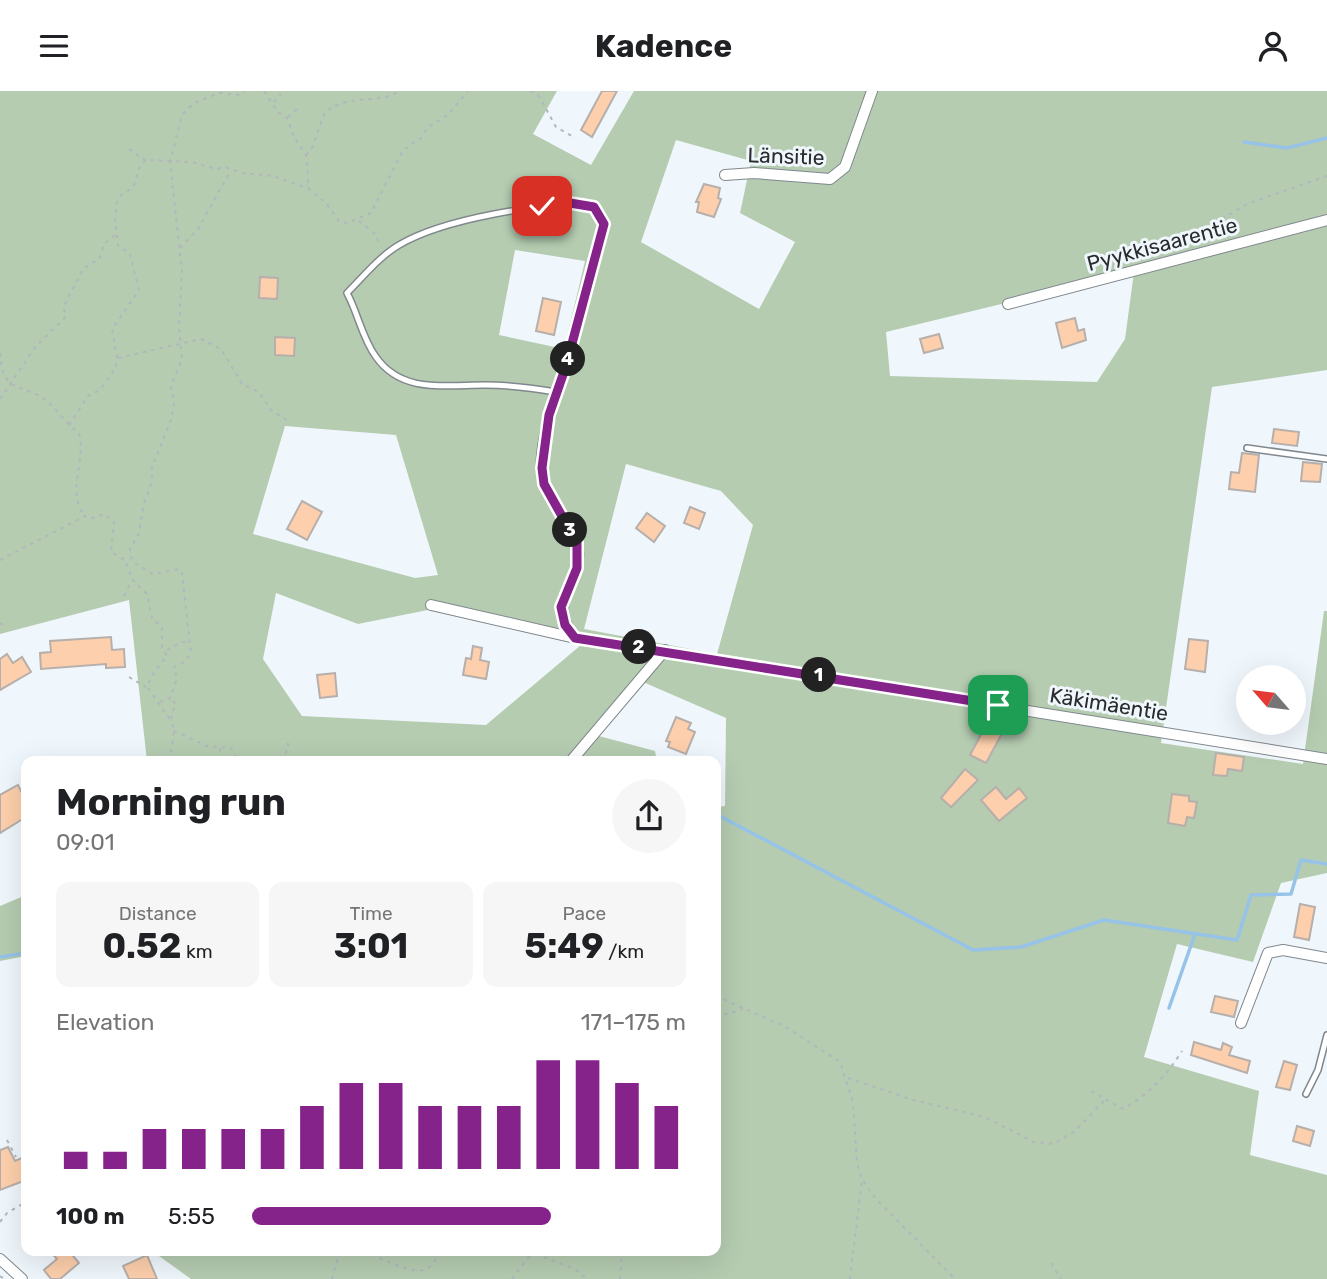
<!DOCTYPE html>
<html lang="en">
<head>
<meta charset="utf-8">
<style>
  body { margin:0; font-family:Rubik,sans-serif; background:#f6f6f6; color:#202124; height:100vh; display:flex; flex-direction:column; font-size:26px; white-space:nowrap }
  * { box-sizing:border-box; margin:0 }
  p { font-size:23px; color:#757577 }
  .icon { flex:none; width:38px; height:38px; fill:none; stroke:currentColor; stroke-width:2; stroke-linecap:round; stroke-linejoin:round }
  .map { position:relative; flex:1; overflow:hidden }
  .panel { position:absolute; left:21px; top:665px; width:700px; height:500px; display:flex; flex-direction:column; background:#fff; border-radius:14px; box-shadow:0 7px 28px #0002 }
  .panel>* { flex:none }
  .needle { width:46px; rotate:298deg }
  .controls { position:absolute; left:1236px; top:574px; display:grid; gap:14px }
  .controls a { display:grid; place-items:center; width:70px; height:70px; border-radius:50%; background:#fff; box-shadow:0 7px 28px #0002; font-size:35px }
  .pin { position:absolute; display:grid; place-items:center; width:60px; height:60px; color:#fff; margin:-30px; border-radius:14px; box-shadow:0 4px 10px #0006 }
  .km { position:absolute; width:35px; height:35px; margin:-18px; border-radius:50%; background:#222; color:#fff; font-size:19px; line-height:35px; text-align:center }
  .round { display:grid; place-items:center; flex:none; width:74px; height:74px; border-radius:37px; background:#f6f6f6 }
  .headline { display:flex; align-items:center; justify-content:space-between; height:119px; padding:0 35px }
  h1 { font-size:38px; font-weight:700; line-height:52px }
  .metrics { display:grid; grid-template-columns:repeat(3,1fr); gap:10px; height:119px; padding:7px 35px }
  .metrics div { display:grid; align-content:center; border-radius:14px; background:#f6f6f6; text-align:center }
  .metrics b { font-size:35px; font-weight:700 }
  .metrics small { font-size:19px; font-weight:400 }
  .metrics p { font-size:19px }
  .chart { height:196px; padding:14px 35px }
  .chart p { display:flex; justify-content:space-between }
  .chart svg { width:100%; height:126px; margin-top:7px; stroke:#86238b; stroke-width:6 }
  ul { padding:0 35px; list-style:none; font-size:23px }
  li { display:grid; grid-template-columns:112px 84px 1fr; align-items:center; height:52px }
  li i { height:18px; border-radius:9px; background:#86238b }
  header { display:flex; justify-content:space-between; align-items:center; height:91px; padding:0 35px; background:#fff; font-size:32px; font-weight:700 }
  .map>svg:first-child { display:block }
</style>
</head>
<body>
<header><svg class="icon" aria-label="menu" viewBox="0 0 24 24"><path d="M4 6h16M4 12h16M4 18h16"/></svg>Kadence<svg class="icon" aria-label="person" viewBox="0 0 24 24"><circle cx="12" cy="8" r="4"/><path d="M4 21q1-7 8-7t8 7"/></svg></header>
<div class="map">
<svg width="1327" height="1188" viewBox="0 0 1327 1188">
  <rect width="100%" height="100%" fill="#f0f7fc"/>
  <g fill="#b5ccb1" fill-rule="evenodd">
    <path d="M0,0h557l-24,43 58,31 43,-74h693v279l-115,17 -51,356 142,21 21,-153h3v262l-46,10 -28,79 -76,-18 -33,113 115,34 -9,64 77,20v104h-1136l-39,-28h564v-444l9,-1 1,-88 -83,-36 -44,54 56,15 2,10h-510l-18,-161 -129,34zM676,49l75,21 -11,52 55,29 -36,67 -118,-67zM515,159l70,11 -21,88 -65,-14zM1134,181l-9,67 -28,43 -207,-6 -4,-44zM285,335l111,9 42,140 -23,3 -162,-44zM626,373l95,27 32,34 -36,129 -133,-25zM276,502l82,31 70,-14 153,35 -95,80 -184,-9 -39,-57z"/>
    <polygon points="26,804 26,865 0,870 0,815"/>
  </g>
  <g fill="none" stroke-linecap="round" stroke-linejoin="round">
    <g stroke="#96c3e7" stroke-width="3.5">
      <polyline points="1244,51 1287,57 1327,47"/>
      <polyline points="716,723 973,859 1021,856 1104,829 1237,849 1251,804 1291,803 1301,769 1327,773"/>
      <polyline points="0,866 26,862"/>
      <polyline points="1169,917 1195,843"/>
    </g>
  </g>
  <g fill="#fdcfac" stroke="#b6afab" stroke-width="2">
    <polygon points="602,0 617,0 592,46 581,39"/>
    <polygon points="704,93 720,97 718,107 721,108 714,126 697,121 699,111 696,111"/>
    <polygon points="260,186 278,187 277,208 259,207"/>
    <polygon points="543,207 561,211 554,244 536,240"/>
    <polygon points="1075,227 1078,240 1084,238 1086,249 1062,257 1056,232"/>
    <polygon points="939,243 943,257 924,262 920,248"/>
    <polygon points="275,246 295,247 294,265 275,264"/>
    <polygon points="1274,338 1299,341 1297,355 1272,352"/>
    <polygon points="1242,362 1259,364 1255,401 1229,398 1231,381 1239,382"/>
    <polygon points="1303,371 1322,373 1320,391 1301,390"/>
    <polygon points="302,410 322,421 307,449 287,438"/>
    <polygon points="690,416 705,422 699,438 684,432"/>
    <polygon points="647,422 665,435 654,451 636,437"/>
    <polygon points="111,546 112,559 124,558 125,576 106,577 106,573 41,578 40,562 51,561 50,550"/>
    <polygon points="1189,548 1208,550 1205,581 1185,578"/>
    <polygon points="473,555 482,557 480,569 489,571 486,588 463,584 466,567 471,568"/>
    <polygon points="7,563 13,572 22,566 31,581 0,599 0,568"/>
    <polygon points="335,582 337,605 320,607 317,584"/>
    <polygon points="676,626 691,632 688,638 695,641 686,663 668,656 670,651 666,650"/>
    <polygon points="990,627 1006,635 986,672 970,664"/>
    <polygon points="1216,662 1244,666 1242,680 1228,678 1227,685 1213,684"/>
    <polygon points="965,678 978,689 951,716 941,707"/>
    <polygon points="18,694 23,704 26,703 26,726 0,742 0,704"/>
    <polygon points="996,696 1006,708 1019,697 1027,707 999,730 981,709"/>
    <polygon points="1172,703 1189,705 1189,710 1197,711 1194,727 1187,726 1185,735 1168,732"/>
    <polygon points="1300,813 1315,816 1309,849 1294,846"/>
    <polygon points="1215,905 1238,910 1234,926 1211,921"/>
    <polygon points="1194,951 1221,959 1223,952 1232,956 1229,964 1250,970 1247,982 1191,964"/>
    <polygon points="1284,970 1297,974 1290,999 1276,996"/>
    <polygon points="1297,1035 1314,1040 1310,1055 1293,1050"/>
    <polygon points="8,1056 15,1070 26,1065 26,1089 0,1099 0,1059"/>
    <polygon points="50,1160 69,1160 79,1172 60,1188 51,1188 44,1179 57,1168"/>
    <polygon points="147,1164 157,1188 129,1188 123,1175"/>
  </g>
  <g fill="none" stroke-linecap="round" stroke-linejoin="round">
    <defs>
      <g id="service">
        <path d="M556,301c-24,-4 -47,-7 -71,-7 -39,0 -83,9 -109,-28 -14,-19 -18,-44 -29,-64 16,-16 33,-37 52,-48 42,-25 147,-45 195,-38"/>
        <polyline points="1247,357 1327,368"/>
        <polyline points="1306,1003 1318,979 1327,944"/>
      </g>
      <g id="minor">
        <polyline points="725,84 754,82 830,88 845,76 872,0"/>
        <polyline points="1008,213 1327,129"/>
        <polyline points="431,514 575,547 1327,668"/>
        <path d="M575,547c-32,-39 11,-55 2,-94 -5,-22 -27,-40 -33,-61 -10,-32 13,-88 22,-119 13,-41 20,-82 34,-123l4,-17 -10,-17"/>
        <polyline points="571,670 665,559"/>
        <polyline points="1241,932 1268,862 1283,859 1327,867"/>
        <polyline points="0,1168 22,1188"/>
      </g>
    </defs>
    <use href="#service" stroke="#81888d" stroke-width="8"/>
    <use href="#minor" stroke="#81888d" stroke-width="12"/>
    <g stroke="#b2b7bb" stroke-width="2" stroke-dasharray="3.5 5" stroke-linecap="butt">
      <polyline points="264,0 278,21 287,27 294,46 306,64 309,97"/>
      <polyline points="530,0 539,5 556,36 572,45"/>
      <polyline points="274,11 281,3"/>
      <polyline points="288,26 297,18"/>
      <polyline points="129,58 145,69"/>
      <path d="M306,64l5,-5 14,-38c27,-20 49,-6 75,-21"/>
      <polyline points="1222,128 1247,113 1327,85"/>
      <polyline points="359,130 375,143 380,154"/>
      <polyline points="180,157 198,138 231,79"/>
      <path d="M0,262c3,44 25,30 47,48 11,10 20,23 32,32 8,27 -14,59 6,83"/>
      <polyline points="118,267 201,248 221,258 242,293 259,301 271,319 290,331"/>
      <polyline points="0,308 36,255 64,228 66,223 63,217 83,178 100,167 104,153 116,143"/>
      <path d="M69,334l19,-29 12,-6 15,-21 2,-11 -5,-29 27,-39 -9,-36 -12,-9c-2,-12 -6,-41 3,-49 4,-5 9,-5 13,-11 5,-10 2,-18 12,-25l46,2 24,7 9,-2 18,6 30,3 36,13 17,14 13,18 8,2 24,-10 32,-63 18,-12 6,-10 21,-13 20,-24"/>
      <polyline points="0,469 85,425 92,427 105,423 114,431 111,461 125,469 132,488 147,503 152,528 162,536 162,556 167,565 150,587 148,597 171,630"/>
      <polyline points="124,505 131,490"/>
      <polyline points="0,532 3,534"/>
      <polyline points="167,559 181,551 190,551"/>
      <polyline points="129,586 146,596"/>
      <polyline points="160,611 170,607 177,588 174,576 186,570 191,562 182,482 179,478 153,483 135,472 131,466 130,458 139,442 144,412 152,391 152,376 171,329 174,314 171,295 182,268 179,235 182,180 170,72 182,24 194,12 219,2 240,4 245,0"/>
      <polyline points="174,640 207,655 231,657 238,670"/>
      <polyline points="220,657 221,670"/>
      <polyline points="170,670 174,640 171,624 176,613 171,608"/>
      <polyline points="281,670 289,656 286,648"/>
      <polyline points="716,905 786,936 840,971 853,1011 857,1073 862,1088 876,1108 955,1188"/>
      <polyline points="716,926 743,918"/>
      <polyline points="848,987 913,1009 985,1026 1034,1051 1054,1053 1075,1040 1104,1010"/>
      <path d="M1091,1000l32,18c26,-15 43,-33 59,-58"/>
      <polyline points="7,1049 16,1066"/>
      <polyline points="0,1131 7,1122 26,1111"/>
      <path d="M364,1160c14,5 51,27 64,17 6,-4 9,-12 15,-17"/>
      <polyline points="528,1160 575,1178 587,1188"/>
      <polyline points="1051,1172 1061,1188"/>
      <polyline points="0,1185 4,1188"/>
      <polyline points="332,1188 340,1160"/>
      <polyline points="512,1188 530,1164"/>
      <polyline points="620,1188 622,1160"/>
      <polyline points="850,1188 862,1089"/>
    </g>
    <use href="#service" stroke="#fff" stroke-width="5"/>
    <use href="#minor" stroke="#fff" stroke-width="10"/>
  </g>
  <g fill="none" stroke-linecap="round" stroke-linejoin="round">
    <defs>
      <polyline id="route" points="542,115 570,112 594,116 604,133 566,275 549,324 542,377 544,393 577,452 577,477 561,516 565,534 575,547 998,614"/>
    </defs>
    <use href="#route" stroke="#fff" stroke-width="14"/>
    <use href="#route" stroke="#86238b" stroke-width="9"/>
  </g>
  <g text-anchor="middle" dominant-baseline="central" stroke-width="6" stroke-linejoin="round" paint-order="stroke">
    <g font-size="21" fill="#292b2d" stroke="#f0f7fc">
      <text transform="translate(786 65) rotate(2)">Länsitie</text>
      <text transform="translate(1162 153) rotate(-15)">Pyykkisaarentie</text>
      <text transform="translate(1109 613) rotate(9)">Käkimäentie</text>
    </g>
  </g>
</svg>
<div class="controls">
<a><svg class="needle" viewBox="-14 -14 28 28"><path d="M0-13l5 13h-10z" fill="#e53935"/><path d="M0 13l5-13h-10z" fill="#757577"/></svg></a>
</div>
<div class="pin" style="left:998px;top:614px;background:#1e9e55"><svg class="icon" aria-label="arrive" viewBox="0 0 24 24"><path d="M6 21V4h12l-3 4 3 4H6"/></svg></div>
<div class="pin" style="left:542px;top:115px;background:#d93025"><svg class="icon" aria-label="check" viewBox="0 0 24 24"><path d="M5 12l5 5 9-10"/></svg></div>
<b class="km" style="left:819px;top:584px">1</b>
<b class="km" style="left:639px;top:556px">2</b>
<b class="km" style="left:570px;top:439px">3</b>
<b class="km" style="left:568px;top:268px">4</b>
<section class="panel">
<div class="headline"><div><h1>Morning run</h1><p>09:01</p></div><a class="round"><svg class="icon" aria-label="share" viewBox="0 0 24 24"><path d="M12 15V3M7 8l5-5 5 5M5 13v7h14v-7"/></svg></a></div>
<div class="metrics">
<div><p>Distance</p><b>0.52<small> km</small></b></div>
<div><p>Time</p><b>3:01</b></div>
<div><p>Pace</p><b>5:49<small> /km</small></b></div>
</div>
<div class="chart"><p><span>Elevation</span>171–175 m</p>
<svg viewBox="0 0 160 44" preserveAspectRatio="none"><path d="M5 44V38M15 44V38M25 44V30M35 44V30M45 44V30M55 44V30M65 44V22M75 44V14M85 44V14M95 44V22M105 44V22M115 44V22M125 44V6M135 44V6M145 44V14M155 44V22"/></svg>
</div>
<ul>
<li><b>100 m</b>5:55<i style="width:69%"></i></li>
</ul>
</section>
</div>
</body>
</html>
